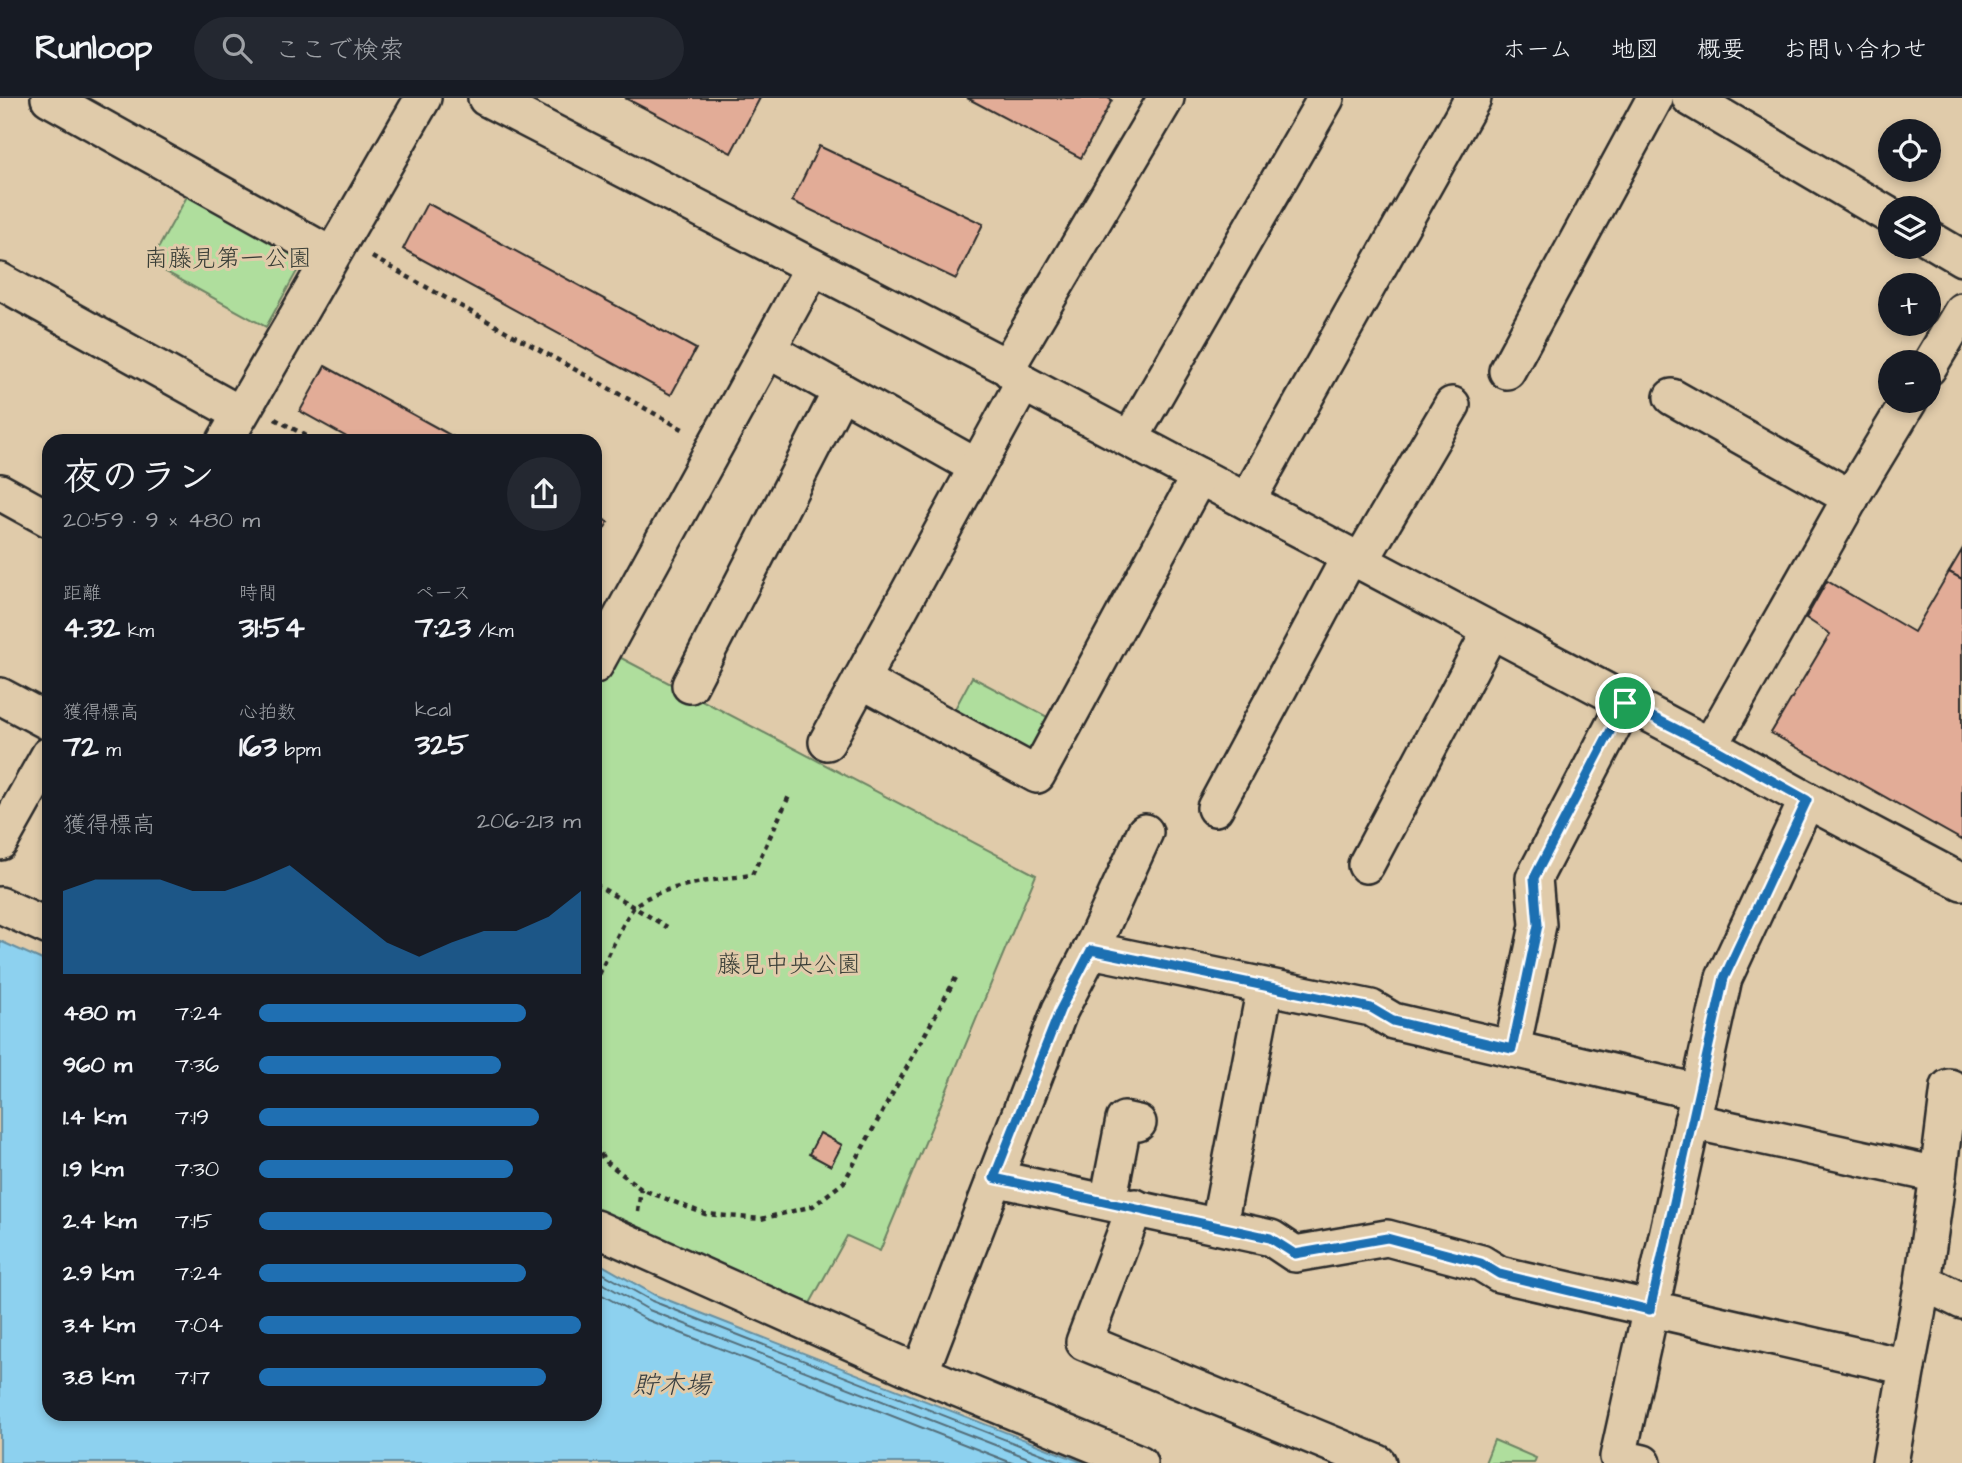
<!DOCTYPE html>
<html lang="ja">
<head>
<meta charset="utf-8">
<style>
  body { margin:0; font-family:"Architects Daughter","Klee One",sans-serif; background:#242831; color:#f1f3f6; height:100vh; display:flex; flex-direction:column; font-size:26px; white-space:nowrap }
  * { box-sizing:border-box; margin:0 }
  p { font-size:23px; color:#9ea1a6 }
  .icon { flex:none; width:38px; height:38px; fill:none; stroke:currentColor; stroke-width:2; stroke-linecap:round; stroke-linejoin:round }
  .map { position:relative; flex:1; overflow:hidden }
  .drawer { position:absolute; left:42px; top:336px; width:560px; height:987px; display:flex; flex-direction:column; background:#171b24; border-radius:21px; box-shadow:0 4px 10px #0003 }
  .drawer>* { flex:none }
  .fabs { position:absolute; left:1878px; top:21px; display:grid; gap:14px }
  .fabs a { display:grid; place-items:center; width:63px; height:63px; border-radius:50%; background:#171b24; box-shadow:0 4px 10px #0003; font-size:35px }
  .pin { position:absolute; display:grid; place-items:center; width:60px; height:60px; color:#fff; margin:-30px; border:4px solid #fff; border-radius:50%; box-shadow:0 2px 7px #0007 }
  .round { display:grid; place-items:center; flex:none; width:74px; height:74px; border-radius:37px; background:#242831 }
  .overview { display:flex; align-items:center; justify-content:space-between; height:119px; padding:0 21px }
  h1 { font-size:38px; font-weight:700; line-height:52px }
  .figures { display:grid; grid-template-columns:repeat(3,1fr); gap:10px; height:119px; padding:7px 21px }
  .figures div { display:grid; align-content:center }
  .figures b { font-size:30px; font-weight:700 }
  .figures small { font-size:19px; font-weight:400 }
  .figures p { font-size:19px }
  .chart { height:196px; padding:14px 21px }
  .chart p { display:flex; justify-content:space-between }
  .chart svg { width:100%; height:126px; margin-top:7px; fill:#1f6fb2; opacity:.7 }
  ul { padding:0 21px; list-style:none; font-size:23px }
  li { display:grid; grid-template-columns:112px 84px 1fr; align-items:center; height:52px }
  li i { height:18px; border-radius:9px; background:#1f6fb2 }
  header { display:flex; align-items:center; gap:42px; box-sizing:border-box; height:98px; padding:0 35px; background:#171b24; border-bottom:2px solid #363941 }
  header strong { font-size:33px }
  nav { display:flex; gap:38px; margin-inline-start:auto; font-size:24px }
  .search { width:490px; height:63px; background:#242831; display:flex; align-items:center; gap:18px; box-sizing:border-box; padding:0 24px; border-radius:38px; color:#9ea1a6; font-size:26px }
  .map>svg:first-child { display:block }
</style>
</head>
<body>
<header>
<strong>Runloop</strong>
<div class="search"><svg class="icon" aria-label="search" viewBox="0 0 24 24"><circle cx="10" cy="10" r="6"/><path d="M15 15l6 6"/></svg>ここで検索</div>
<nav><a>ホーム</a><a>地図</a><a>概要</a><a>お問い合わせ</a></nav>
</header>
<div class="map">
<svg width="1962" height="1365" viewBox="0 0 1962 1365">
  <rect width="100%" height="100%" fill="#e0cbaa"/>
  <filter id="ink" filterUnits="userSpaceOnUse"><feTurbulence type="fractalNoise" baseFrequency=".0143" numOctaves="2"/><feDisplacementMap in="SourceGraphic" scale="14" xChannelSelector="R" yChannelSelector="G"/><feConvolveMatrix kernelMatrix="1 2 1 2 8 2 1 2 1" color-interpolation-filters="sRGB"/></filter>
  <g filter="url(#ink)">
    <g fill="#afde9d" stroke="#6d8464" stroke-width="2">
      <polygon points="190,93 306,157 266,229 150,165"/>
      <polygon points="604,551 1036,777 880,1153 847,1138 802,1220 595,1130 595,567"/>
      <polygon points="972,579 1053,622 1033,661 951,618"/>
      <polygon points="1494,1342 1536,1360 1534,1365 1485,1365"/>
    </g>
    <polygon fill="#8dd1ef" stroke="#668fa1" stroke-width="2" points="0,843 49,865 49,1316 595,1316 595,1163 655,1197 1084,1365 0,1365"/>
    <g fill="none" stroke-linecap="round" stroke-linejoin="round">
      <g stroke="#526d79" stroke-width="2">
        <polyline points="595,1171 652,1203 1065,1365"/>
        <polyline points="595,1181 649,1212 1041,1365"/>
        <polyline points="595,1193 645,1221 1012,1365"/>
      </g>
    </g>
    <g fill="#e2ac97" stroke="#2b2b2b" stroke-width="2">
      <polygon points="625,0 760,0 731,55"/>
      <polygon points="967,0 1108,0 1112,2 1081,60"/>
      <polygon points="819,48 983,126 956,181 792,103"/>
      <polygon points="427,105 696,251 671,297 403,151"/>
      <polygon points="325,268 461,343 354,343 300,313"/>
      <polygon points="595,417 608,424 595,448"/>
      <polygon points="1962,452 1962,481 1949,474"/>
      <polygon points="1949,474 1962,481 1962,742 1771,635 1830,536 1806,520 1827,483 1914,534"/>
      <polygon points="820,1035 842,1047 831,1068 809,1056"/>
    </g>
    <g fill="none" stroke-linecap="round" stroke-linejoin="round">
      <defs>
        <g id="minor">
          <polyline points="49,0 331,157"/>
          <polyline points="486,0 1007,269 1023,285 1710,648 1807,702 1724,880 1618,1359 1643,1365"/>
          <polyline points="1690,0 1890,118"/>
          <polyline points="1928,140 1962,160"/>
          <polyline points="0,183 240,316"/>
          <polyline points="768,252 977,369"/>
          <polyline points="1007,269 1166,0"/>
          <polyline points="1928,270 1962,213"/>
          <polyline points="1507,273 1655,0"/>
          <polyline points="1672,299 1851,400"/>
          <polyline points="1130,341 1326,0"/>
          <polyline points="225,343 423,0"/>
          <polyline points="0,394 49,421"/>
          <polyline points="1247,403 1473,0"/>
          <polyline points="1360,464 1452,307"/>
          <polyline points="595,567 813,169"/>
          <polyline points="861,582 1037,677 1199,378"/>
          <polyline points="690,587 841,293"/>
          <polyline points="0,598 49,624"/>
          <polyline points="827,644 1023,285"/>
          <polyline points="1710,648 1854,394 1909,303"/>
          <polyline points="1807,702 1962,784"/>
          <polyline points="1215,710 1350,458"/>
          <polyline points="0,744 49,657"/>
          <polyline points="1366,767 1490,534"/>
          <polyline points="0,807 49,829"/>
          <polyline points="1091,852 1145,734"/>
          <polyline points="1512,951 1538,827 1534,780 1625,605"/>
          <polyline points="1692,1023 1938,1077 1949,989 1962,995"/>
          <polyline points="994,1080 1271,1140 1295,1156 1387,1140 1481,1165 1499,1176 1907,1269 1890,1365"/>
          <polyline points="1108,1104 1124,1022 1138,1025"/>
          <polyline points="1135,1109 1084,1244 1378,1365"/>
          <polyline points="1219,1127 1265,889"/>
          <polyline points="595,1130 920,1275 1139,1365"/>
          <polyline points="1923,1184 1962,1203"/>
          <polyline points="1907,1269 1923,1184 1938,1077"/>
          <polyline points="920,1275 1060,912 1091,852 1371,910 1393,923 1698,994"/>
        </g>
      </defs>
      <use href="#minor" stroke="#2b2b2b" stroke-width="40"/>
      <g stroke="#2b2b2b" stroke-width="4.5" stroke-dasharray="5 5" stroke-linecap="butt">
        <polyline points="372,159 686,333"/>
        <polyline points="275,321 316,343"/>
        <polyline points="595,786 667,829"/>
        <path d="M595,885c7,-14 32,-71 41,-78 24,-20 85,-26 116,-30l38,-81"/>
        <polyline points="595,1047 604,1062 641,1091 705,1116 761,1121 813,1108 844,1084 958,876"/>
        <polyline points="638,1114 641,1091"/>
      </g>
      <use href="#minor" stroke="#e0cbaa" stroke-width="35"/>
    </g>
  </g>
  <g fill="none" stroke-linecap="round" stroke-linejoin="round" filter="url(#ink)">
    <defs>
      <polygon id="route" points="1625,605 1710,648 1807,702 1724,880 1650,1212 1499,1176 1481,1165 1387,1140 1295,1156 1270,1140 994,1080 1060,912 1091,852 1371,910 1393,923 1512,951 1538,827 1534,780"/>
    </defs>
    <use href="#route" stroke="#fff" stroke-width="14"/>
    <use href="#route" stroke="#1f6fb2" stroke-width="9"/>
  </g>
  <g text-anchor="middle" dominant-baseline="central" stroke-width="6" stroke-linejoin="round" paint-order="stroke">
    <g font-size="24" fill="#383d36" stroke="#e0cbaa">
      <text x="228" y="161">南藤見第一公園</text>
      <text x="789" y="867">藤見中央公園</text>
    </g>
    <g font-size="26" font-style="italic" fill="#353c3f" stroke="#e0cbaa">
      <text x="672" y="1287">貯木場</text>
    </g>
  </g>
</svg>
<div class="fabs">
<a><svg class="icon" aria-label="locate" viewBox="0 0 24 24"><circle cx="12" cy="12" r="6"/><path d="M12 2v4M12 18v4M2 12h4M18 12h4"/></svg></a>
<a><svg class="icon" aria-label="layers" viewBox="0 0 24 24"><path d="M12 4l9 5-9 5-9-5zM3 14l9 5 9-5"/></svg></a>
<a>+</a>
<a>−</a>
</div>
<div class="pin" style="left:1625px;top:605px;background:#1e9e55"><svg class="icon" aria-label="arrive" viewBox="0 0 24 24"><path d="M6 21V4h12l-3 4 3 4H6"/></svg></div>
<section class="drawer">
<div class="overview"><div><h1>夜のラン</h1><p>20:59 · 9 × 480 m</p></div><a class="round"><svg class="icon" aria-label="share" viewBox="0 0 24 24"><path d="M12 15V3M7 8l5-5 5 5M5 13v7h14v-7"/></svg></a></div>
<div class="figures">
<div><p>距離</p><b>4.32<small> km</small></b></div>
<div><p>時間</p><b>31:54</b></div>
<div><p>ペース</p><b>7:23<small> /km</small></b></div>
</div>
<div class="figures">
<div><p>獲得標高</p><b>72<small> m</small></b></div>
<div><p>心拍数</p><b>163<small> bpm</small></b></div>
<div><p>kcal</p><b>325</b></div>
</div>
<div class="chart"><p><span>獲得標高</span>206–213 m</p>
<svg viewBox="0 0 160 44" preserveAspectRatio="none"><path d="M0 44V15L10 11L20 11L30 11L40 15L50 15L60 11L70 6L80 15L90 24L100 33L110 38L120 33L130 29L140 29L150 24L160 15V44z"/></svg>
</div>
<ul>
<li><b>480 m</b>7:24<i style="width:83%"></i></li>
<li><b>960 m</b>7:36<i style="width:75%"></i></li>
<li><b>1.4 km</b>7:19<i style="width:87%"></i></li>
<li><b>1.9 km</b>7:30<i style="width:79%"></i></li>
<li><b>2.4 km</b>7:15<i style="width:91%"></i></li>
<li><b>2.9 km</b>7:24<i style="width:83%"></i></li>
<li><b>3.4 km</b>7:04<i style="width:100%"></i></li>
<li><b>3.8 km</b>7:17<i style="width:89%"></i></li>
</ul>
</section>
</div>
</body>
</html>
